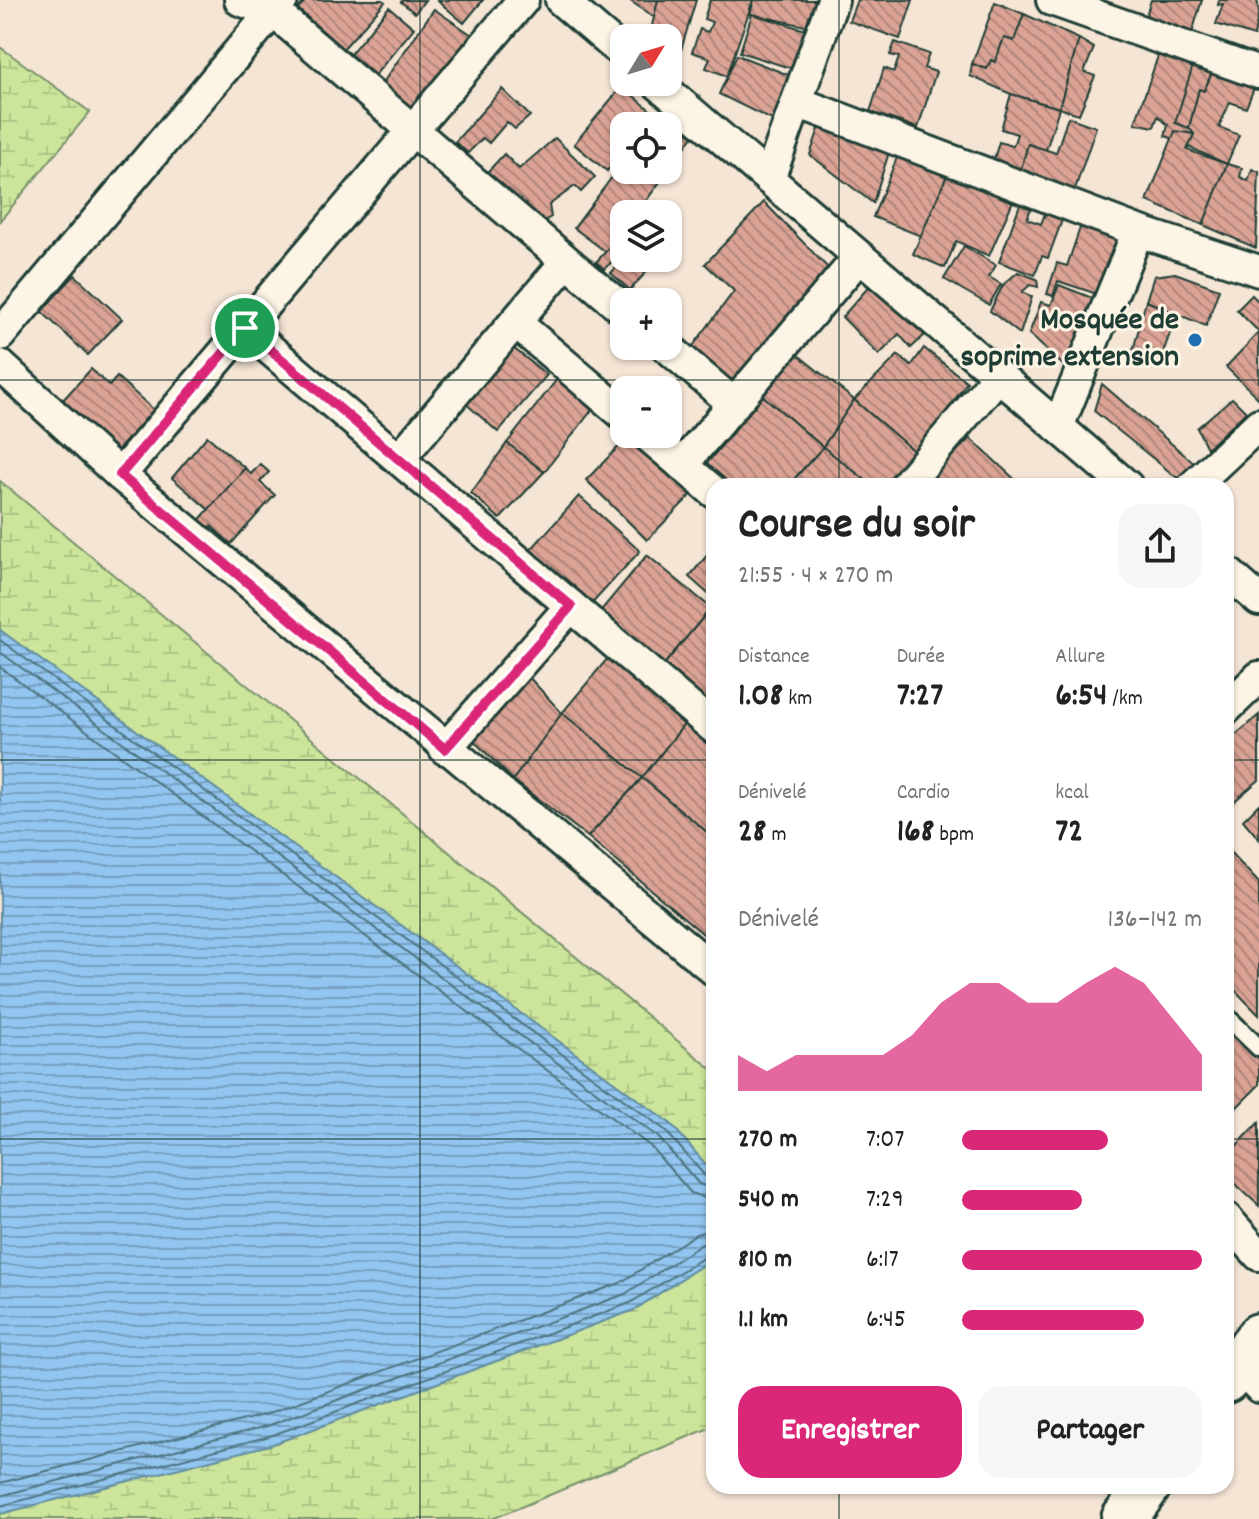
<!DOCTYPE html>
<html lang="fr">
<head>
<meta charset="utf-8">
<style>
  body { margin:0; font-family:Dekko,sans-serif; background:#f6f6f6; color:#222; height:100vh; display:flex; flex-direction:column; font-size:30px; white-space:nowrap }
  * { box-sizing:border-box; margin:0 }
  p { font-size:26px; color:#767676 }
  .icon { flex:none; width:44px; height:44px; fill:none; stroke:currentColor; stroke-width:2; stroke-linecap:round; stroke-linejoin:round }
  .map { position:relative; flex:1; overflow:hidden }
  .drawer { position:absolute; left:706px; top:478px; width:528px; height:1016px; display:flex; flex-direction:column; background:#fff; border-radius:24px; box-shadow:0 2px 6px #0004 }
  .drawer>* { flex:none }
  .needle { width:52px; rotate:52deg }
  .fabs { position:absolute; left:610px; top:24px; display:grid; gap:16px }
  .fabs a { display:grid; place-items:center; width:72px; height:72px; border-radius:16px; background:#fff; box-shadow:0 2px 6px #0004; font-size:40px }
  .pin { position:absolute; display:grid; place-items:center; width:68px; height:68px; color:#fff; margin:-34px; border:4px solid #fff; border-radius:50%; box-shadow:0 2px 8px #0007 }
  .round { display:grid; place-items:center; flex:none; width:84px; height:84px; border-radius:24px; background:#f6f6f6 }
  .head { display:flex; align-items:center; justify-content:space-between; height:136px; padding:0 32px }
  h1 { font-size:44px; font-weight:700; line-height:60px }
  .figures { display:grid; grid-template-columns:repeat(3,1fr); gap:12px; height:136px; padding:8px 32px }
  .figures div { display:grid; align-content:center }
  .figures b { font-size:34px; font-weight:700 }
  .figures small { font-size:22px; font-weight:400 }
  .figures p { font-size:22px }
  .chart { height:224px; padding:16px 32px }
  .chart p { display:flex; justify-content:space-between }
  .chart svg { width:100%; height:144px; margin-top:8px; fill:#db2777; opacity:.7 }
  .cta { display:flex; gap:16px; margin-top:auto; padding:16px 32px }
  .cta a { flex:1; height:92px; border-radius:24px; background:#db2777; color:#fff; font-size:32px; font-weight:700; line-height:92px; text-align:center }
  .cta a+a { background:#f6f6f6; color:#222 }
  ul { padding:0 32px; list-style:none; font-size:26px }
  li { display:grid; grid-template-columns:128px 96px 1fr; align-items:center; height:60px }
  li i { height:20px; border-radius:10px; background:#db2777 }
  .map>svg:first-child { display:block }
</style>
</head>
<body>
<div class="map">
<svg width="1259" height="1519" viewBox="0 0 1259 1519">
  <defs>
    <pattern id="wetland-marsh" width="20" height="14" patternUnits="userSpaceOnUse" patternTransform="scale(2)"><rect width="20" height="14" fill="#cce59b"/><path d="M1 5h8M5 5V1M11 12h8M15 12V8" fill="none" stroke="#afc586"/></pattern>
    <pattern id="water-rules" width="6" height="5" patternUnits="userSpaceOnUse" patternTransform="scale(2)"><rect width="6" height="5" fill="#92c5ef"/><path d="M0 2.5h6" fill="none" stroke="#77a1c2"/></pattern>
    <pattern id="building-back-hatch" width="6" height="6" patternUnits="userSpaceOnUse" patternTransform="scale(2)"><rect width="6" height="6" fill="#dba395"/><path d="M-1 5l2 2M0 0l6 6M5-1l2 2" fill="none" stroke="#b1867a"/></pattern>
  </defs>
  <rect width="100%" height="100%" fill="#f5e5d5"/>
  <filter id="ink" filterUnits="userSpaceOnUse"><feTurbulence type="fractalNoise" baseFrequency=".0125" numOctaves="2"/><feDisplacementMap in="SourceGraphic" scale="16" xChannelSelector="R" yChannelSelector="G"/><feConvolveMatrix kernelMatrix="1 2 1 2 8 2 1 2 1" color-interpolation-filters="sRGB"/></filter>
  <g filter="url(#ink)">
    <g fill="url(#wetland-marsh)" stroke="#769168" stroke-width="2">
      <polygon points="0,47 90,112 0,221"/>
      <polygon points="0,481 714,1071 714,1174 671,1124 0,630"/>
      <polygon points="714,1257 714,1426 492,1519 0,1519 0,1514 273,1444 634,1310"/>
    </g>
    <polygon fill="url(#water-rules)" stroke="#648fa4" stroke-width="2" points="0,630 671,1124 714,1174 713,1258 634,1310 273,1444 0,1514"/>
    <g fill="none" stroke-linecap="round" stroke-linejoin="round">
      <g stroke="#4d737f" stroke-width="2">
        <polyline points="0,640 665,1130 705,1176 714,1179"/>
        <polyline points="0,652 658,1137 699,1184 714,1189"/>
        <polyline points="0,667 650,1146 691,1193 714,1201"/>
        <polyline points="0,1483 264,1415 620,1283 696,1234 714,1229"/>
        <polyline points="0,1496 267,1426 625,1294 702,1244 714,1241"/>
        <polyline points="0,1506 270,1436 630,1303 714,1251"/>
      </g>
    </g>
    <g fill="url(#building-back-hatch)" stroke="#1f3d34" stroke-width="2">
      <polygon points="306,0 383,0 385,2 343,49 298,9"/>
      <polygon points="403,0 425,0 415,13 401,2"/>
      <polygon points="437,0 483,0 464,23"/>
      <polygon points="629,0 658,0 654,17"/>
      <polygon points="658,0 696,0 681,50 651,30"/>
      <polygon points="710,0 753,0 727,76 706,68 710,58 692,52 700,29 708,32 712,22 704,19"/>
      <polygon points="754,0 822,0 815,28 750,14"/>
      <polygon points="857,0 913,0 900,39 849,21"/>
      <polygon points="1151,0 1202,0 1192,33 1146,16"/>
      <polygon points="1219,0 1257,0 1259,11 1254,36 1216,24 1223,4 1218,5"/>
      <polygon points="995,2 1024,14 1014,41 1004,38 995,62 991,60 987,69 972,64"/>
      <polygon points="389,7 414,28 375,75 350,54"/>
      <polygon points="434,9 472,35 420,111 397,103 382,84"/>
      <polygon points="752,14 809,31 793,69 740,52"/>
      <polygon points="1024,14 1079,39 1059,108 1011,94 970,76 972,64 987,69 991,60 995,62 1004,38 1014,41"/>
      <polygon points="1079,39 1094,48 1084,72 1095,76 1079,114 1059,108"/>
      <polygon points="895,42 929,54 924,68 936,72 918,128 870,112 884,68 894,72 899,57 890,55"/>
      <polygon points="1159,53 1217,74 1202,116 1193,113 1191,122 1200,125 1194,145 1165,136 1168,125 1158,116 1154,127 1135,123"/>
      <polygon points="737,55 799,79 778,123 719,94"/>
      <polygon points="1195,59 1215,66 1204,91 1199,89 1189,128 1175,123"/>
      <polygon points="1215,66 1256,83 1246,108 1230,102 1219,127 1239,135 1227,164 1188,147 1194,134 1189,128 1199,89 1204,91"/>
      <polygon points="622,86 655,114 645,126 624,126 624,151 607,171 574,144"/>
      <polygon points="502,89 530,116 515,129 507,122 489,143 483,138 468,153 455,142"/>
      <polygon points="1011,94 1059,108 1046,150 1028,144 1019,177 991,169 999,142 1013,146 1017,134 1001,129"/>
      <polygon points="660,112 693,136 646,201 634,214 624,214 624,232 606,252 574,228 624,161 624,170 668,170 668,126 650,126"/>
      <polygon points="1068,117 1096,127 1072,198 1019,177 1028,144 1056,153"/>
      <polygon points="821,123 891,146 873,203 810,155"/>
      <polygon points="1175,131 1194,134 1187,150 1227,164 1203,225 1147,201"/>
      <polygon points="555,138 595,177 581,192 575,186 549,205 551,217 537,225 482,178 504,154 519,169"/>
      <polygon points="900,150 948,173 921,236 873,217"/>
      <polygon points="1227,164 1242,168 1240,177 1248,181 1252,169 1259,172 1256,248 1203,225"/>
      <polygon points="948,173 1013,201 989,256 956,241 945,268 913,254"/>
      <polygon points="1023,196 1034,200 1027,219 1041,224 1048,206 1065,212 1048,258 1042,256 1035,275 999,262"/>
      <polygon points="646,201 660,214 634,214"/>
      <polygon points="764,202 829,269 730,385 690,350 734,291 705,264"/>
      <polygon points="1075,212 1125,228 1103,296 1058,281 1053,296 1047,294 1057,263 1067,266 1081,225 1071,222"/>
      <polygon points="624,232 624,251 604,269 596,262"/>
      <polygon points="964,246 996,265 989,277 1001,284 989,305 944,279"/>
      <polygon points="625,258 656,258 657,260 630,290 611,273"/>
      <polygon points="1018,272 1037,279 1038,287 1030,285 1022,292 1032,297 1020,334 990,311 1003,285"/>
      <polygon points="1175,273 1219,289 1206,326 1146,301 1154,276"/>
      <polygon points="75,275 122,319 88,355 41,311"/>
      <polygon points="873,282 929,331 911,348 899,334 879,355 842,317"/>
      <polygon points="1059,285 1095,299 1076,377 1029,334 1041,302 1051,305"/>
      <polygon points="1252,295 1259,302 1259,332 1237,310"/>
      <polygon points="1146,301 1177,314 1157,369 1130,362"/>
      <polygon points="1259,332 1259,399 1226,367"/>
      <polygon points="512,347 547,375 498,432 464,402"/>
      <polygon points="924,348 967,382 917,454 854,400 898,355 911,366"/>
      <polygon points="797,354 854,400 823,447 763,396"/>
      <polygon points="91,369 109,386 117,377 154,410 118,450 62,401"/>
      <polygon points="558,378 595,406 544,472 507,443"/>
      <polygon points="1102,384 1202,470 1186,485 1094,411"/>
      <polygon points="763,396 823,447 788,486 730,486 707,463"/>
      <polygon points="1232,398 1246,412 1207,448 1197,428"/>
      <polygon points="854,400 917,454 888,486 873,486 823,447"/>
      <polygon points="631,434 637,434 695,491 647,540 586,480"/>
      <polygon points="207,436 245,468 209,510 172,478"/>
      <polygon points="970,438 1022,486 945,486 932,476"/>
      <polygon points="507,443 544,472 500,519 471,493"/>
      <polygon points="823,447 873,486 788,486"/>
      <polygon points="260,464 269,472 260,482 275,495 231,544 211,526 205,534 195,525 245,468 251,474"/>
      <polygon points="579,496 640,551 587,609 527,554"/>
      <polygon points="714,547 714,599 689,577"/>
      <polygon points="647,555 711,608 662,667 598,614"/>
      <polygon points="711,608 714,611 714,659 711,657 706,667 714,673 714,697 709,704 662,667"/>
      <polygon points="607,659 690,717 642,778 562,713"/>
      <polygon points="527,675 562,713 513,780 473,740"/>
      <polygon points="562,713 642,778 588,837 513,780"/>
      <polygon points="1259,715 1259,780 1231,804 1226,798 1226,743"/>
      <polygon points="690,717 714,739 714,838 642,778"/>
      <polygon points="642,778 714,838 714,943 588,837"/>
      <polygon points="1259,804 1259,839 1243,820"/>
      <polygon points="1226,848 1259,883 1259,1015 1226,981"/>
      <polygon points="1226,1021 1259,1054 1259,1085 1226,1118"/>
      <polygon points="1259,1122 1259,1206 1226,1175 1226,1157"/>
    </g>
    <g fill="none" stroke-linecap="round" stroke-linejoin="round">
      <defs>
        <polyline id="lane" points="1226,1016 1259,1048"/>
        <g id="street">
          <polyline points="240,0 274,12 624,310"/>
          <polyline points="561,0 624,54"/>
          <polyline points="1052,0 1259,73"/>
          <polyline points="656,82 1127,486"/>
          <polyline points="797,102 1138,231 1259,271"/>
          <polyline points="769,179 833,0"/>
          <polyline points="515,322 624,415"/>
          <polyline points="245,328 714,728"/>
          <polyline points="0,335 282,0"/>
          <polyline points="666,346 734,404"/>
          <polyline points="0,365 120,475 714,970"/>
          <polyline points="1058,427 1138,231"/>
          <polyline points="646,434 714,492"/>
          <polyline points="399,459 566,262"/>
          <polyline points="682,465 859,257"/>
          <polyline points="120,475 523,0"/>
          <polyline points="905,486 998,376"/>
          <polyline points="1193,486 1259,424"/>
          <polyline points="1226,571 1259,600"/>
          <polyline points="1226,709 1259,677"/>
          <polyline points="445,749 571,606"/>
          <polyline points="1226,1218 1259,1255"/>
          <polyline points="1237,1364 1259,1387"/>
        </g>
        <g id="secondary">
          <polyline points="1226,1380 1259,1336"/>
          <polyline points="1124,1519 1148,1486"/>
        </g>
      </defs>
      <use href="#lane" stroke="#1f3d34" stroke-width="22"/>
      <use href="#street" stroke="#1f3d34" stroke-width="36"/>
      <use href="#secondary" stroke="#1f3d34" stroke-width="50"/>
      <use href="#lane" stroke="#fcf5e5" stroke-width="16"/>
      <use href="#street" stroke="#fcf5e5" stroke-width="30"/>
      <use href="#secondary" stroke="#fcf5e5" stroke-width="44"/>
    </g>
  </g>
  <g fill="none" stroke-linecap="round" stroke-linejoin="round" filter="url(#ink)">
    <defs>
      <polygon id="route" points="245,328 571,606 445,749 120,475"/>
    </defs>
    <use href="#route" stroke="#fff" stroke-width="16"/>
    <use href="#route" stroke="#db2777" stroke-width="10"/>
  </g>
  <path fill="none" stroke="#1f3d34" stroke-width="2" stroke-opacity="0.55" d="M420,0v1519M839,0v486M0,380h1259M0,760h714M1226,760h33M0,1139h714M1226,1139h33M839,1486v33"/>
  <circle fill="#1f6fb2" stroke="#fcf5e5" stroke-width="3" cx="1195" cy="340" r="8"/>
  <g text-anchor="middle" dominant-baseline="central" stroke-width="6" stroke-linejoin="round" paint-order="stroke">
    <g font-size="32" font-weight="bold" fill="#1f3d34" stroke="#fcf5e5" text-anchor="end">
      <text x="1179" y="322">Mosquée de<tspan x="1179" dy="37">soprime extension</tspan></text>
    </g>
  </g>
</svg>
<div class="fabs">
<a><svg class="needle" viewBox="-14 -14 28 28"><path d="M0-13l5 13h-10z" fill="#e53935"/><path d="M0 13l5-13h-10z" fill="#767676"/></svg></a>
<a><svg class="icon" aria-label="locate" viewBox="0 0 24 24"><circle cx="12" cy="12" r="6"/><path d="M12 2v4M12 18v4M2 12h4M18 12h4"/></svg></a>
<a><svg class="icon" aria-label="layers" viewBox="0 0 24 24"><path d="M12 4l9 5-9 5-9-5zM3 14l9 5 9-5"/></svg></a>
<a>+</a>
<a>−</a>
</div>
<div class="pin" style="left:245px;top:328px;background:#1e9e55"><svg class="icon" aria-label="arrive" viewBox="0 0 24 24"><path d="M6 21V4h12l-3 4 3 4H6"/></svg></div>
<section class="drawer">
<div class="head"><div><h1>Course du soir</h1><p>21:55 · 4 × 270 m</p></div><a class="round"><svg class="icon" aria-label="share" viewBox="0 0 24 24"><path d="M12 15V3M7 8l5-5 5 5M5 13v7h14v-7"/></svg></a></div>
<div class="figures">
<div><p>Distance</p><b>1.08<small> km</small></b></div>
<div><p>Durée</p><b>7:27</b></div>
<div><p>Allure</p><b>6:54<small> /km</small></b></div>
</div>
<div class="figures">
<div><p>Dénivelé</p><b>28<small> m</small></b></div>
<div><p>Cardio</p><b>168<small> bpm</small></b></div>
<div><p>kcal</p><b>72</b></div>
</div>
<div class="chart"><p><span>Dénivelé</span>136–142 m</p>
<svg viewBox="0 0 160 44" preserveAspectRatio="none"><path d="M0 44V33L10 38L20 33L30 33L40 33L50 33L60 27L70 17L80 11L90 11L100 17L110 17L120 11L130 6L140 11L150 22L160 33V44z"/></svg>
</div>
<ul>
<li><b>270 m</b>7:07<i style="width:61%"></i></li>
<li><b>540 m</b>7:29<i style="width:50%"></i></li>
<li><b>810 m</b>6:17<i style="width:100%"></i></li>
<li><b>1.1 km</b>6:45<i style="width:76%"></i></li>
</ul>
<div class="cta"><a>Enregistrer</a><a>Partager</a></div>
</section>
</div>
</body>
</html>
